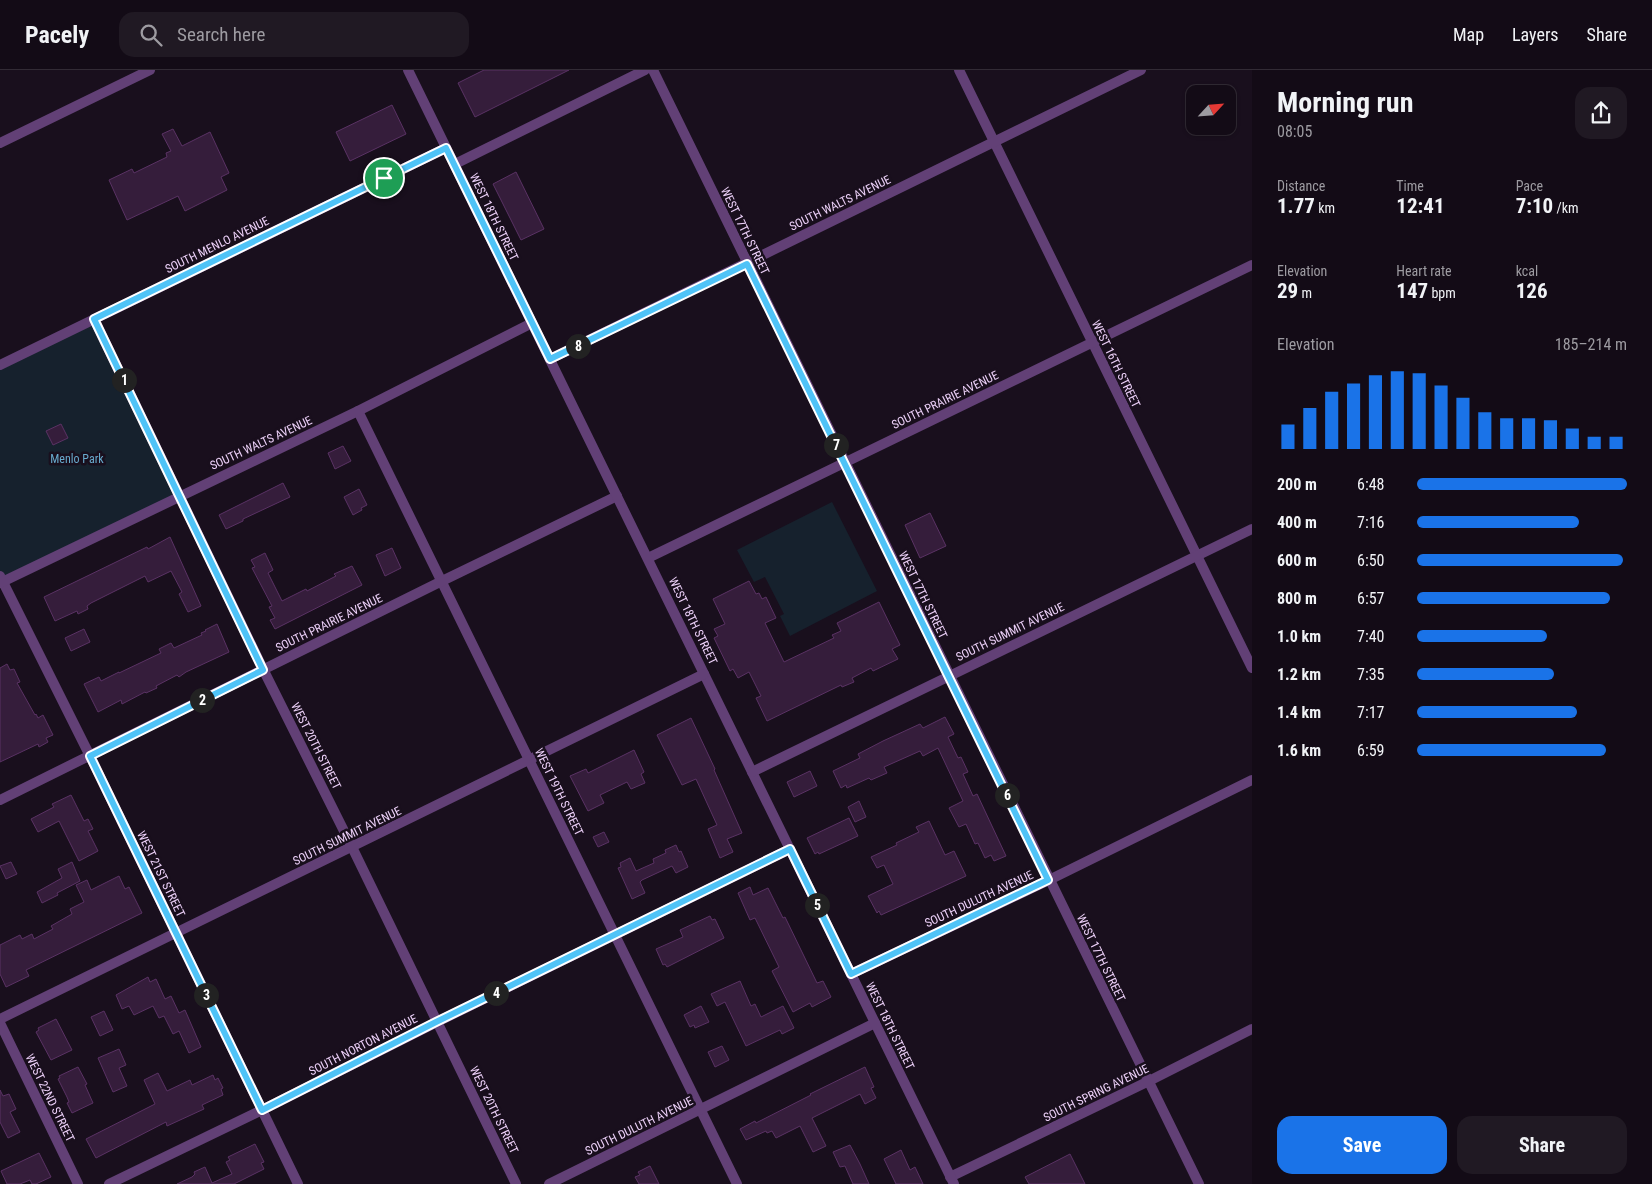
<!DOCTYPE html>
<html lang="en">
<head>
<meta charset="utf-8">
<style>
  body { margin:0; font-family:"Roboto Condensed",sans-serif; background:#201923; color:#f1f3f6; height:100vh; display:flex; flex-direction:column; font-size:19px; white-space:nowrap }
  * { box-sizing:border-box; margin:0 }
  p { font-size:16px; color:#9d9ba1 }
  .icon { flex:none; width:28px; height:28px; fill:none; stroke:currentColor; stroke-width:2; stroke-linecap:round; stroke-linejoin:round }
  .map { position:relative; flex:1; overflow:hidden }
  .drawer { display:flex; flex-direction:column; background:#130b16; width:400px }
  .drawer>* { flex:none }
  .needle { width:32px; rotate:64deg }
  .fabs { position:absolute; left:1186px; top:15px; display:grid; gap:10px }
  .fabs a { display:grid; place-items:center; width:50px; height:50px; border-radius:10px; background:#130b16; box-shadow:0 1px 4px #0004,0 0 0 1px #322b35; font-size:25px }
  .pin { position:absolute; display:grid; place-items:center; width:42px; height:42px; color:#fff; margin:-21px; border:2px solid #fff; border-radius:50%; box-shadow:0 1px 5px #0007 }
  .km { position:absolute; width:25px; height:25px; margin:-12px; border-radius:50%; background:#222; color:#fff; font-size:14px; line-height:25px; text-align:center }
  .round { display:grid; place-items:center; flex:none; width:52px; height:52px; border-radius:15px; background:#201923 }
  .overview { display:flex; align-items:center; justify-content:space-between; height:85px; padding:0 25px }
  h1 { font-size:28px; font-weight:700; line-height:38px }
  .stats { display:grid; grid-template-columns:repeat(3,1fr); gap:8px; height:85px; padding:5px 25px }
  .stats div { display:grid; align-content:center }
  .stats b { font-size:21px; font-weight:700 }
  .stats small { font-size:14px; font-weight:400 }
  .stats p { font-size:14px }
  .chart { height:140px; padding:10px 25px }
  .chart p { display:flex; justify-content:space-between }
  .chart svg { width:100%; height:90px; margin-top:5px; stroke:#1a73e8; stroke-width:6 }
  .button { display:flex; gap:10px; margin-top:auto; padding:10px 25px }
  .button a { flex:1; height:58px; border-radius:15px; background:#1a73e8; color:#fff; font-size:20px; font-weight:700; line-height:58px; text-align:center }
  .button a+a { background:#201923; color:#f1f3f6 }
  ul { padding:0 25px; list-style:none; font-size:16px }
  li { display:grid; grid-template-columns:80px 60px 1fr; align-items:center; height:38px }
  li i { height:12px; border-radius:6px; background:#1a73e8 }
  header { display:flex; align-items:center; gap:30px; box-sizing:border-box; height:70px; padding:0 25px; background:#130b16; border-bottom:1px solid #322b35 }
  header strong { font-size:24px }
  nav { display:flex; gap:28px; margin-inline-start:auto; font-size:18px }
  .search { width:350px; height:45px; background:#201923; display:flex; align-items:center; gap:12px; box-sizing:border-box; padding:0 18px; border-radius:15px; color:#9d9ba1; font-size:19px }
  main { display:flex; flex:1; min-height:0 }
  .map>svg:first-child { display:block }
</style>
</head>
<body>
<header>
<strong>Pacely</strong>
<div class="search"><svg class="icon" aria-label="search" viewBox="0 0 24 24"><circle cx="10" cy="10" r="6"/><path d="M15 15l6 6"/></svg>Search here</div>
<nav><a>Map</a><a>Layers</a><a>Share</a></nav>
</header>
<main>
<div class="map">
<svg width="1252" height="1114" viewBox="0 0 1252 1114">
  <rect width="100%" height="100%" fill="#190f1d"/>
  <g fill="#16212d">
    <polygon points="94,249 180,425 3,511 0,506 0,295"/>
    <polygon points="832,432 877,521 790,566 780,546 784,544 765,507 754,512 737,480"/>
  </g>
  <g fill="#351d3b" stroke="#5a3264">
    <polygon points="484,0 569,0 475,47 458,13"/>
    <polygon points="392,35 406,64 350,91 336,62"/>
    <polygon points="173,59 182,76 210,62 229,103 221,107 227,120 185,141 178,126 127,150 109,110 132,99 134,103 167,87 166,83 171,81 162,64"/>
    <polygon points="516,102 544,159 521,170 493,114"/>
    <polygon points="61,354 68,368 53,375 46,361"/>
    <polygon points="343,376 351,391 335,399 328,383"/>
    <polygon points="283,413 290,427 243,449 243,451 226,459 219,445"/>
    <polygon points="359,419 367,435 361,438 362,440 353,445 344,427"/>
    <polygon points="930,443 946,476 920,488 905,455"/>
    <polygon points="170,467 201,536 188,542 179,524 182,522 171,501 148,512 145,506 91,533 87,536 88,539 78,544 77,541 55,551 44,527 147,477 148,479"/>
    <polygon points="392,478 401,498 385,506 376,485"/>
    <polygon points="265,483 273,500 268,503 282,531 306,519 307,521 336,506 334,504 352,496 362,515 275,559 270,550 275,548 269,537 272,536 252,498 255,497 251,490"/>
    <polygon points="749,511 756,524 759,523 762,529 766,527 776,548 765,553 784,592 834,568 832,565 841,561 837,553 879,532 900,575 892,579 898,589 873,601 871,598 852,608 854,612 842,617 841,615 767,651 756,628 761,626 749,602 738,608 733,599 730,601 714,568 718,566 714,559 725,554 713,529"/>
    <polygon points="217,554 229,582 186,602 179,607 177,605 156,616 157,618 146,623 145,622 122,634 121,630 98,642 84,614 99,607 101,611 119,602 119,603 161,583 159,579 171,573 174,578 202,565 201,563 206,561 205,560"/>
    <polygon points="84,559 90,572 71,581 65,568"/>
    <polygon points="7,594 10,600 14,599 20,612 17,613 35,645 36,644 38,648 43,645 53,665 46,668 48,672 39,677 38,674 0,692 0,598"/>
    <polygon points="945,647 954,664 948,667 958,688 961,687 968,702 963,704 973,726 977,724 1006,786 994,791 991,785 985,788 978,773 975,774 966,754 959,757 949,738 963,731 938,678 923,686 920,681 884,697 887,703 871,710 869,708 847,718 846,715 841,718 833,701 860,688 858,684 883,671 920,654 923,658"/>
    <polygon points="691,648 715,699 714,700 742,763 727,769 733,782 720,788 708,759 717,755 696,709 682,715 657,665"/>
    <polygon points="634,680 644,702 641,704 645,713 631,719 627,712 600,725 604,733 588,741 570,706 586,699 588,703"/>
    <polygon points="810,701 817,716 794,727 787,712"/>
    <polygon points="71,725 84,751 88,749 93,759 88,761 98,781 79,791 59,751 38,762 31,749 54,737 52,734"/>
    <polygon points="859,731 866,747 855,752 848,737"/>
    <polygon points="849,748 858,766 819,784 818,782 815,784 807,768"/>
    <polygon points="929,751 945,785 954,781 966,806 881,845 879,841 877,843 868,826 893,814 884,795 877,798 871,787 897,775 896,773 919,762 916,757"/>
    <polygon points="604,762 609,772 598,777 593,767"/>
    <polygon points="676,775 679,782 681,781 688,797 676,803 672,796 642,810 640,812 645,823 632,829 618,798 621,797 620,793 630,788 636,801 654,793 653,789 666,783 665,780"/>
    <polygon points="11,792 17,804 6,809 0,796"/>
    <polygon points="72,792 80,811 57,823 58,825 42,833 37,822 62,808 58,799"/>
    <polygon points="119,806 125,819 129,817 142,843 26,900 29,906 6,917 0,904 0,875 20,865 22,869 32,864 34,869 53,859 51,856 72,844 70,839 84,832 76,815 87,810 91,820"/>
    <polygon points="750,817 753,825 768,818 783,848 785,847 817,913 823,911 831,927 812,937 810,933 793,942 772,901 779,897 755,848 750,850 738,823"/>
    <polygon points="710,846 712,850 715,849 724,868 667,897 665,894 663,895 656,879 683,867 680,860"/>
    <polygon points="148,907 150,912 156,909 165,929 171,926 179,943 185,940 201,977 189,983 179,961 173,964 164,946 159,948 153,936 134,945 129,936 122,939 116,925"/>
    <polygon points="740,911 751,936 755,934 761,947 783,936 794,958 782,964 780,960 746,976 725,932 717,936 711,924"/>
    <polygon points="701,936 709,952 695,958 694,955 690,957 684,945"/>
    <polygon points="104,941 113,960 100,966 91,947"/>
    <polygon points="56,949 72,980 51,990 36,962 39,960 38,958"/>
    <polygon points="722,976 729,990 715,997 708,982"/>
    <polygon points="119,979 126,995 119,998 127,1016 113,1022 98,988"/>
    <polygon points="78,997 87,1014 85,1015 93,1033 72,1043 67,1033 69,1032 67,1027 58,1009 60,1008 59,1006"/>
    <polygon points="865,997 874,1017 871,1018 876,1028 865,1034 860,1024 812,1048 826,1076 813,1082 800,1056 776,1068 772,1061 767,1063 766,1061 746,1070 740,1059 755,1051 756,1053 811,1025 810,1024"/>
    <polygon points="158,1003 167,1021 190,1010 192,1015 213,1005 215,1010 218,1008 223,1018 221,1019 223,1025 202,1035 204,1039 167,1056 166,1052 96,1088 86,1069 155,1034 144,1010"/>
    <polygon points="0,1020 3,1026 9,1024 16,1039 10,1042 20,1062 8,1068 0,1052"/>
    <polygon points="255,1074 264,1092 261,1093 264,1099 234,1114 177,1114 192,1107 195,1104 194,1102 205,1097 212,1113 232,1104 226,1092 230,1090 228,1087"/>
    <polygon points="850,1075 860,1094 869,1114 853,1114 845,1096 840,1097 833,1082"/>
    <polygon points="901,1080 910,1100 915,1097 923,1114 896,1114 884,1089"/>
    <polygon points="39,1083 51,1107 36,1114 32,1114 30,1110 20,1114 7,1114 1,1101"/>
    <polygon points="1070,1084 1085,1114 1029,1114 1025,1107"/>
    <polygon points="650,1096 659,1114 639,1114 635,1107 640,1105 638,1102"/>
  </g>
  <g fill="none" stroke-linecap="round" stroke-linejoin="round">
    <g stroke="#624076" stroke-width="10">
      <polyline points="653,0 1199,1114"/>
      <polyline points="959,0 1252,598"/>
      <polyline points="455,94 645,0"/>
      <polyline points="94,249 263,599 352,777 516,1114"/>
      <polyline points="550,289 1141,0"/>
      <polyline points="0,295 446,78"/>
      <polyline points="358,341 737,1114"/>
      <polyline points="648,488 1252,195"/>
      <polyline points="0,506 90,686 298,1114"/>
      <polyline points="0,513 358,341 532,253"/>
      <polyline points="0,730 442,511 617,426"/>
      <polyline points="851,904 1049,810 1252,710"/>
      <polyline points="950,1107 1149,1011 1252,959"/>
      <polyline points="109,1114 262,1040 437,952 790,779"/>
      <polyline points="549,1114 875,953"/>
    </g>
    <g stroke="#624076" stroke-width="10">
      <polyline points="408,0 954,1114"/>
      <polyline points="0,73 150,0"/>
      <polyline points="752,702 1252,459"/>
      <polyline points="0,949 704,604"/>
      <polyline points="0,953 78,1114"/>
    </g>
  </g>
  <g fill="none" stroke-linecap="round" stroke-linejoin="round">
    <defs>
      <polygon id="route" points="446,78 550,289 747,194 1048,810 851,904 790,779 436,952 262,1040 90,686 263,600 94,249"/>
    </defs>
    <use href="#route" stroke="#fff" stroke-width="10"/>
    <use href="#route" stroke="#4fc3f7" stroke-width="6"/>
  </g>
  <g text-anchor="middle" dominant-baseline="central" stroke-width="5" stroke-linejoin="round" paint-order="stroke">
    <g font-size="12" fill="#edd1f9" stroke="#190f1d">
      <text transform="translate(840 133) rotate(-26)">SOUTH WALTS AVENUE</text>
      <text transform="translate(494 147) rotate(64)">WEST 18TH STREET</text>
      <text transform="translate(745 161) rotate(64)">WEST 17TH STREET</text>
      <text transform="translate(217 175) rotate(-26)">SOUTH MENLO AVENUE</text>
      <text transform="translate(1116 294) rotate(64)">WEST 16TH STREET</text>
      <text transform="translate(945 330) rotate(-26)">SOUTH PRAIRIE AVENUE</text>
      <text transform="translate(261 373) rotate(-25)">SOUTH WALTS AVENUE</text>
      <text transform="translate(923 525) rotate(64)">WEST 17TH STREET</text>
      <text transform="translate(693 551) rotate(64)">WEST 18TH STREET</text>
      <text transform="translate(329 553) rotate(-26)">SOUTH PRAIRIE AVENUE</text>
      <text transform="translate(1010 562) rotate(-26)">SOUTH SUMMIT AVENUE</text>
      <text transform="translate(316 676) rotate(63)">WEST 20TH STREET</text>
      <text transform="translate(559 722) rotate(64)">WEST 19TH STREET</text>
      <text transform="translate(347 766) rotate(-26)">SOUTH SUMMIT AVENUE</text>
      <text transform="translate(161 804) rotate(64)">WEST 21ST STREET</text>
      <text transform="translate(979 829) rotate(-25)">SOUTH DULUTH AVENUE</text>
      <text transform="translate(1101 888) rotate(64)">WEST 17TH STREET</text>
      <text transform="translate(890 956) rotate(64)">WEST 18TH STREET</text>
      <text transform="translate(363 975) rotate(-27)">SOUTH NORTON AVENUE</text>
      <text transform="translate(1096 1023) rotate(-26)">SOUTH SPRING AVENUE</text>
      <text transform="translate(50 1028) rotate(64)">WEST 22ND STREET</text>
      <text transform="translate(494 1040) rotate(64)">WEST 20TH STREET</text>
      <text transform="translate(639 1056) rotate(-26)">SOUTH DULUTH AVENUE</text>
    </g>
    <g font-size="12" fill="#68abce" stroke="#190f1d">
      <text x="77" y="389">Menlo Park</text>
    </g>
  </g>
</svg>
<div class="fabs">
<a><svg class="needle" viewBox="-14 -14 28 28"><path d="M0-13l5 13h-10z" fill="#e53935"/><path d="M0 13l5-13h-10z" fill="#9d9ba1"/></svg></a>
</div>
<div class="pin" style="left:384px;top:108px;background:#1e9e55"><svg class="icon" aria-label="arrive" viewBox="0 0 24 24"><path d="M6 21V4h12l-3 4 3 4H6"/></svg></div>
<b class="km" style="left:124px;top:310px">1</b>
<b class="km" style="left:202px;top:630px">2</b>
<b class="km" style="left:206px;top:925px">3</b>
<b class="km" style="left:496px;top:923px">4</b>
<b class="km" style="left:817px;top:835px">5</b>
<b class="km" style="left:1007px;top:725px">6</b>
<b class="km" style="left:836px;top:375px">7</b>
<b class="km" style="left:578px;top:276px">8</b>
</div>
<section class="drawer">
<div class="overview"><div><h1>Morning run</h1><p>08:05</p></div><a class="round"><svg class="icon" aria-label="share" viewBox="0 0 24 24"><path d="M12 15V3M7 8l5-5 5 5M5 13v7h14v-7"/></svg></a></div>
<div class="stats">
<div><p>Distance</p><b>1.77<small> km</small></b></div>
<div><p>Time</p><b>12:41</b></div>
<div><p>Pace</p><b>7:10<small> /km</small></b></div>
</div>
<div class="stats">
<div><p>Elevation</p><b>29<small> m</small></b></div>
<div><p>Heart rate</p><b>147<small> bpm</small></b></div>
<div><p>kcal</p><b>126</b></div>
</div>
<div class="chart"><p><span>Elevation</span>185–214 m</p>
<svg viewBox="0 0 160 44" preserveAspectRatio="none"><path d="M5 44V32M15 44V24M25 44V16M35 44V12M45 44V8M55 44V6M65 44V7M75 44V13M85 44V19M95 44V26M105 44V29M115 44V29M125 44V30M135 44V34M145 44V38M155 44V38"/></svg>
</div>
<ul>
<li><b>200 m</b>6:48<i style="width:100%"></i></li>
<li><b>400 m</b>7:16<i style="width:77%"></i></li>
<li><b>600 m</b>6:50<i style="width:98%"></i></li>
<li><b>800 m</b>6:57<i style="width:92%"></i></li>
<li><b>1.0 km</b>7:40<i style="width:62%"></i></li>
<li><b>1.2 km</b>7:35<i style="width:65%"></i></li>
<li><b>1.4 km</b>7:17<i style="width:76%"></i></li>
<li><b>1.6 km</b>6:59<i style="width:90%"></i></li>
</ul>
<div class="button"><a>Save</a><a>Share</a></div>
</section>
</main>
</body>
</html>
